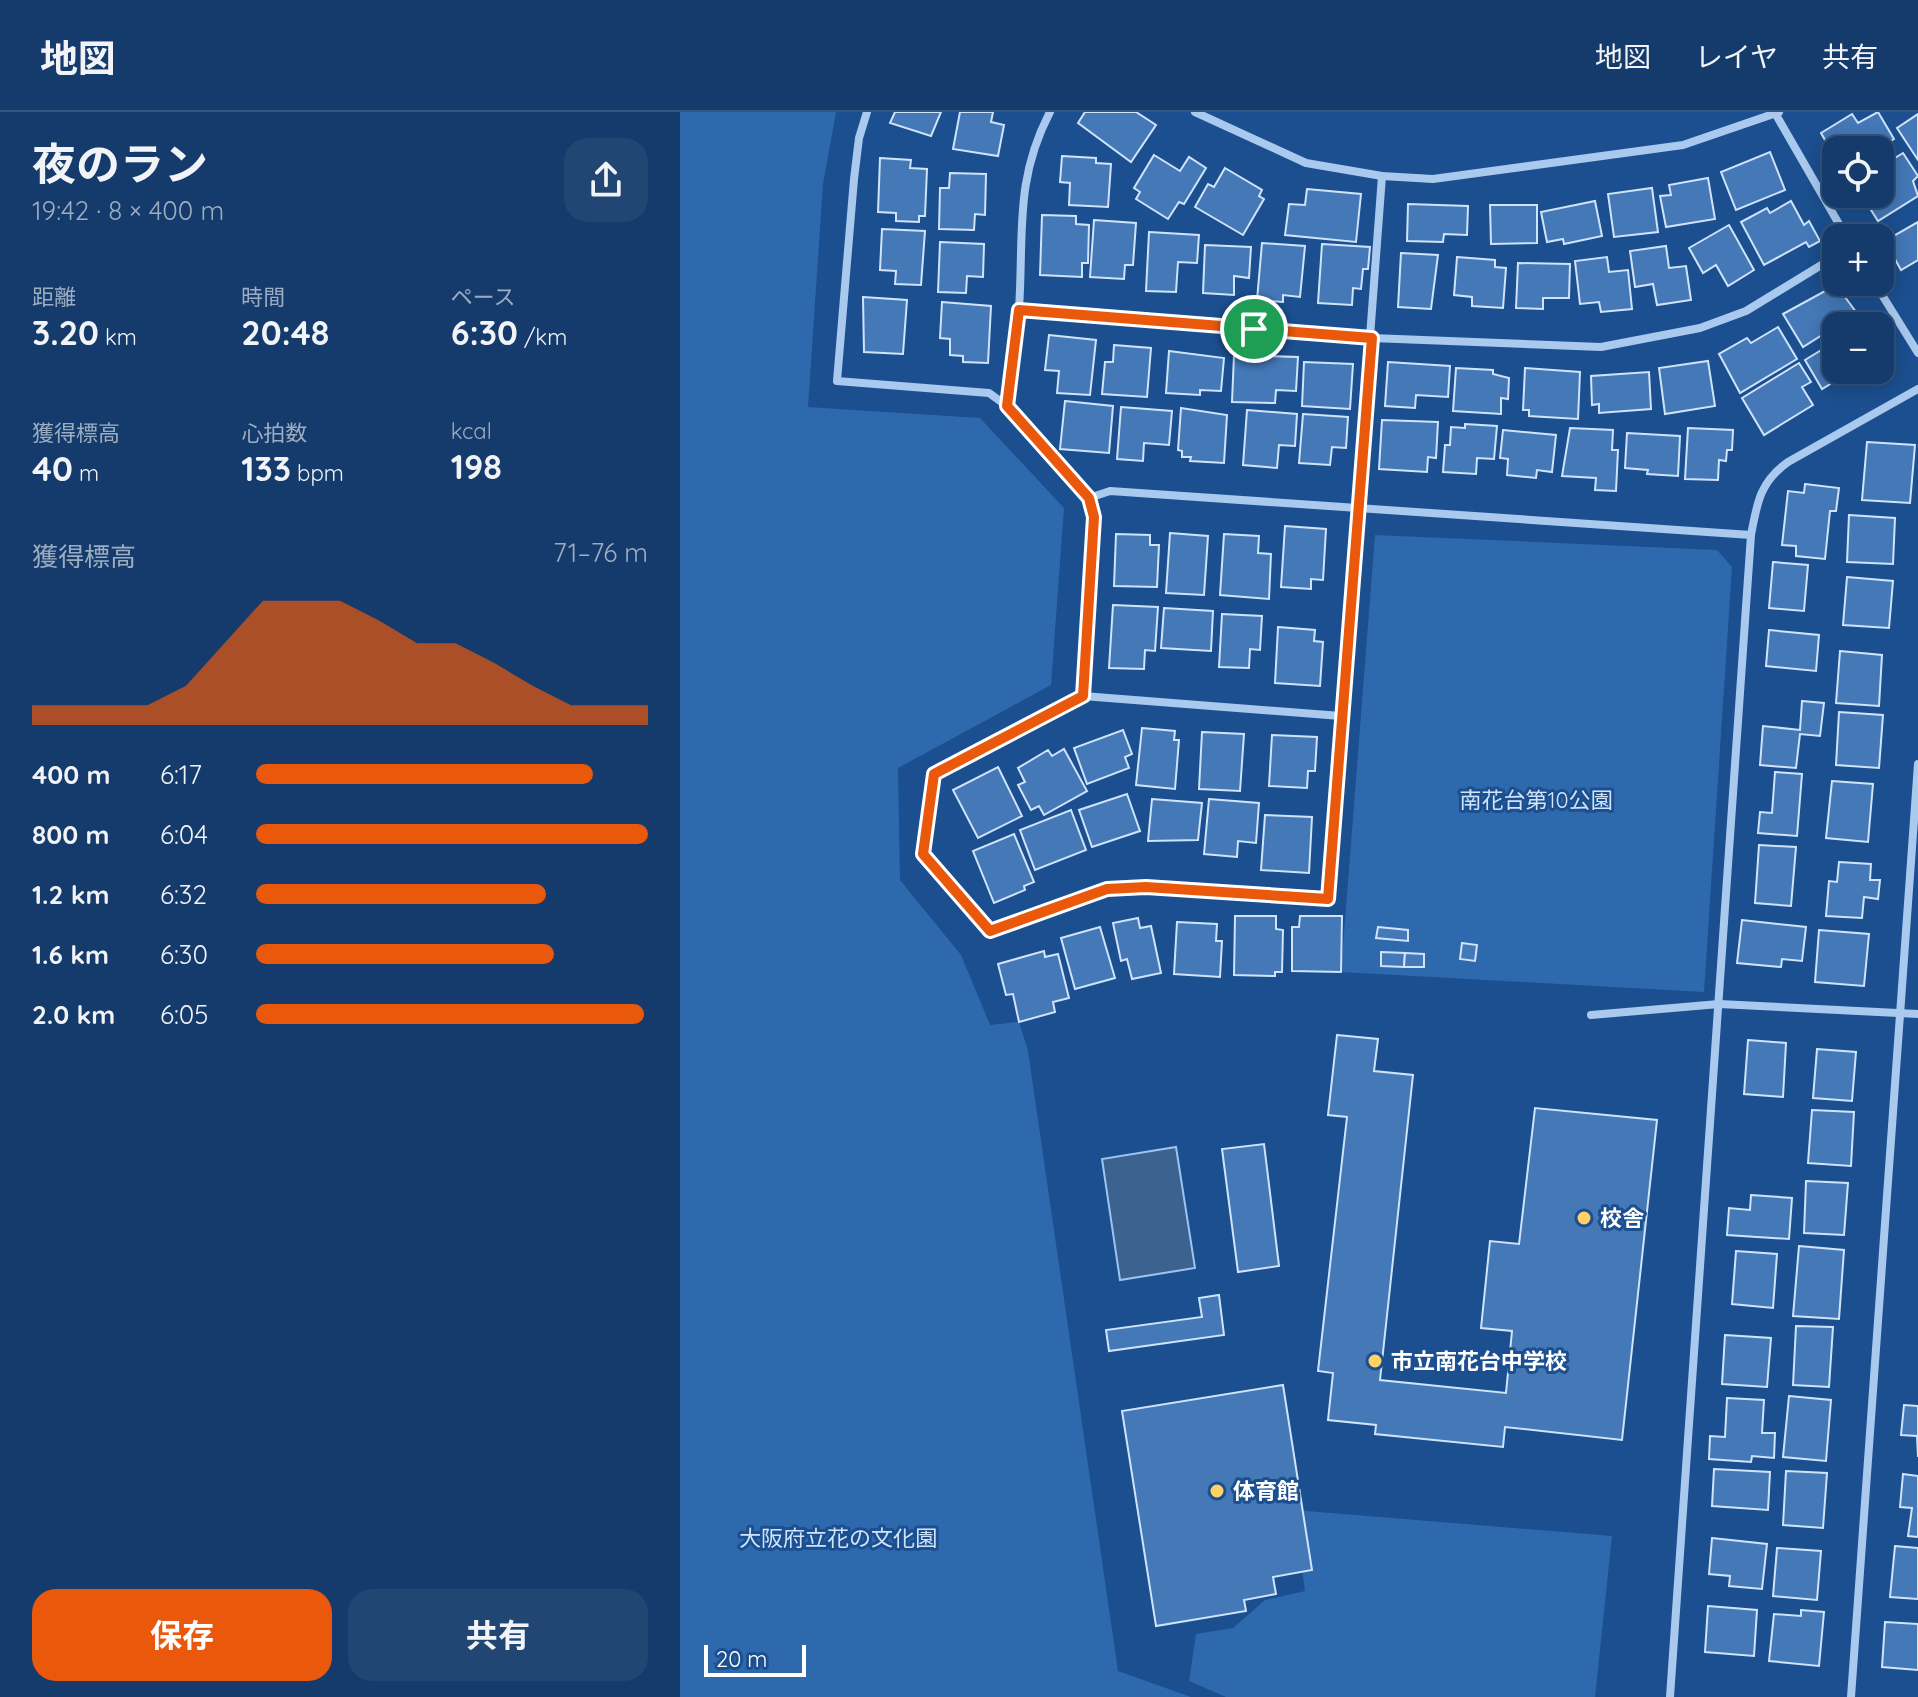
<!DOCTYPE html>
<html lang="ja">
<head>
<meta charset="utf-8">
<style>
  body { margin:0; font-family:Quicksand,"Noto Sans JP",sans-serif; background:#214673; color:#f1f3f6; height:100vh; display:flex; flex-direction:column; font-size:30px; white-space:nowrap }
  * { box-sizing:border-box; margin:0 }
  p { font-size:26px; color:#9dadc1 }
  .icon { flex:none; width:44px; height:44px; fill:none; stroke:currentColor; stroke-width:2; stroke-linecap:round; stroke-linejoin:round }
  .map { position:relative; flex:1; overflow:hidden }
  .details { display:flex; flex-direction:column; background:#143b6b; width:680px }
  .details>* { flex:none }
  .buttons { position:absolute; left:1142px; top:24px; display:grid; gap:16px }
  .buttons a { display:grid; place-items:center; width:72px; height:72px; border-radius:16px; background:#143b6b; box-shadow:0 4px 20px #0003,0 0 0 2px #33557e; font-size:40px }
  .scale { position:absolute; left:24px; bottom:20px; width:102px; box-sizing:border-box; padding-left:8px; border:4px solid #fff; border-top:0; font-size:22px; line-height:28px; white-space:nowrap; color:#fff; -webkit-text-stroke:6px #1b4f8f; paint-order:stroke }
  .pin { position:absolute; display:grid; place-items:center; width:68px; height:68px; color:#fff; margin:-34px; border:4px solid #fff; border-radius:50%; box-shadow:0 2px 8px #0007 }
  .round { display:grid; place-items:center; flex:none; width:84px; height:84px; border-radius:24px; background:#214673 }
  .head { display:flex; align-items:center; justify-content:space-between; height:136px; padding:0 32px }
  h1 { font-size:44px; font-weight:700; line-height:60px }
  .metrics { display:grid; grid-template-columns:repeat(3,1fr); gap:12px; height:136px; padding:8px 32px }
  .metrics div { display:grid; align-content:center }
  .metrics b { font-size:34px; font-weight:700 }
  .metrics small { font-size:22px; font-weight:400 }
  .metrics p { font-size:22px }
  .chart { height:224px; padding:16px 32px }
  .chart p { display:flex; justify-content:space-between }
  .chart svg { width:100%; height:144px; margin-top:8px; fill:#ea580c; opacity:.7 }
  .cta { display:flex; gap:16px; margin-top:auto; padding:16px 32px }
  .cta a { flex:1; height:92px; border-radius:24px; background:#ea580c; color:#fff; font-size:32px; font-weight:700; line-height:92px; text-align:center }
  .cta a+a { background:#214673; color:#f1f3f6 }
  ul { padding:0 32px; list-style:none; font-size:26px }
  li { display:grid; grid-template-columns:128px 96px 1fr; align-items:center; height:60px }
  li i { height:20px; border-radius:10px; background:#ea580c }
  header { display:flex; align-items:center; gap:48px; box-sizing:border-box; height:112px; padding:0 40px; background:#143b6b; border-bottom:2px solid #33557e }
  header strong { font-size:38px }
  nav { display:flex; gap:44px; margin-inline-start:auto; font-size:28px }
  main { display:flex; flex:1; min-height:0 }
  .map>svg:first-child { display:block }
</style>
</head>
<body>
<header>
<strong>地図</strong>
<nav><a>地図</a><a>レイヤ</a><a>共有</a></nav>
</header>
<main>
<section class="details">
<div class="head"><div><h1>夜のラン</h1><p>19:42 · 8 × 400 m</p></div><a class="round"><svg class="icon" aria-label="share" viewBox="0 0 24 24"><path d="M12 15V3M7 8l5-5 5 5M5 13v7h14v-7"/></svg></a></div>
<div class="metrics">
<div><p>距離</p><b>3.20<small> km</small></b></div>
<div><p>時間</p><b>20:48</b></div>
<div><p>ペース</p><b>6:30<small> /km</small></b></div>
</div>
<div class="metrics">
<div><p>獲得標高</p><b>40<small> m</small></b></div>
<div><p>心拍数</p><b>133<small> bpm</small></b></div>
<div><p>kcal</p><b>198</b></div>
</div>
<div class="chart"><p><span>獲得標高</span>71–76 m</p>
<svg viewBox="0 0 160 44" preserveAspectRatio="none"><path d="M0 44V38L10 38L20 38L30 38L40 32L50 19L60 6L70 6L80 6L90 12L100 19L110 19L120 25L130 32L140 38L150 38L160 38V44z"/></svg>
</div>
<ul>
<li><b>400 m</b>6:17<i style="width:86%"></i></li>
<li><b>800 m</b>6:04<i style="width:100%"></i></li>
<li><b>1.2 km</b>6:32<i style="width:74%"></i></li>
<li><b>1.6 km</b>6:30<i style="width:76%"></i></li>
<li><b>2.0 km</b>6:05<i style="width:99%"></i></li>
</ul>
<div class="cta"><a>保存</a><a>共有</a></div>
</section>
<div class="map">
<svg width="1238" height="1585" viewBox="0 0 1238 1585">
  <rect width="100%" height="100%" fill="#1b4f8f"/>
  <g fill="#2e69ad">
    <polygon points="0,0 156,0 143,72 128,295 300,306 384,396 371,573 218,656 220,768 281,843 310,913 339,910 348,939 438,1559 511,1585 0,1585"/>
    <polygon points="695,423 1037,438 1052,455 1024,880 661,860"/>
    <polygon points="614,1398 932,1424 915,1585 546,1585 509,1569 516,1522 553,1516 585,1488 625,1479"/>
  </g>
  <polygon fill="#3c6290" stroke="#9cc4f0" stroke-width="2" points="496,1035 515,1156 440,1168 422,1047"/>
  <g fill="#4478b7" stroke="#cfe3fa" stroke-width="2">
    <polygon points="215,0 261,0 251,24 210,11"/>
    <polygon points="280,0 313,0 311,10 324,13 318,44 273,37"/>
    <polygon points="405,0 456,0 476,13 451,50 398,11"/>
    <polygon points="1198,0 1214,27 1196,38 1156,38 1156,47 1141,21 1172,2 1178,11"/>
    <polygon points="1238,2 1238,48 1217,16"/>
    <polygon points="1090,40 1105,78 1056,98 1041,60"/>
    <polygon points="1223,41 1238,64 1233,69 1238,84 1198,109 1181,82 1200,82 1200,55"/>
    <polygon points="474,43 500,59 509,45 526,56 504,92 499,90 488,107 456,87 460,80 454,76"/>
    <polygon points="382,44 416,46 416,51 431,52 428,95 389,93 390,71 380,70"/>
    <polygon points="200,46 231,48 230,56 247,57 245,104 239,104 239,110 216,109 216,101 198,100"/>
    <polygon points="545,56 582,78 579,84 584,87 563,123 515,95 528,72 534,75"/>
    <polygon points="270,61 306,62 305,103 295,102 294,118 259,117 260,76 269,76"/>
    <polygon points="1028,66 1035,107 986,115 980,84 991,83 989,73"/>
    <polygon points="972,76 978,120 934,125 928,82"/>
    <polygon points="627,77 681,82 676,130 605,123 609,92 625,93"/>
    <polygon points="915,89 922,124 884,132 883,127 867,130 861,100"/>
    <polygon points="1111,89 1124,113 1129,109 1140,129 1129,135 1126,130 1084,153 1061,110 1087,96 1090,101"/>
    <polygon points="728,92 788,94 787,123 764,122 763,130 727,129"/>
    <polygon points="810,93 857,93 857,131 811,132"/>
    <polygon points="362,103 396,104 396,112 409,113 408,151 402,151 402,165 360,163"/>
    <polygon points="414,108 456,111 453,153 445,153 444,167 410,165"/>
    <polygon points="1238,110 1238,148 1221,158 1205,129"/>
    <polygon points="1049,113 1074,158 1048,174 1036,153 1023,161 1009,136"/>
    <polygon points="202,117 245,119 241,173 215,172 216,159 200,158"/>
    <polygon points="469,120 519,123 517,151 498,150 496,180 466,179"/>
    <polygon points="260,130 304,132 303,165 287,164 286,181 258,180"/>
    <polygon points="582,131 625,134 620,185 603,183 603,190 577,188"/>
    <polygon points="642,132 690,135 688,157 683,157 681,177 673,176 672,193 638,191"/>
    <polygon points="525,133 571,135 569,166 554,164 554,183 523,181"/>
    <polygon points="986,134 989,156 1006,154 1011,188 977,193 973,172 955,175 950,139"/>
    <polygon points="721,141 758,143 751,197 718,195"/>
    <polygon points="777,145 815,148 815,155 826,156 823,196 792,194 792,185 774,183"/>
    <polygon points="927,145 929,160 948,158 952,197 921,200 919,190 900,192 895,149"/>
    <polygon points="838,151 890,152 889,186 863,186 863,197 836,196"/>
    <polygon points="1156,173 1182,208 1172,214 1156,214 1156,224 1150,218 1123,235 1103,202"/>
    <polygon points="183,185 227,188 223,242 184,240"/>
    <polygon points="262,190 311,194 308,251 283,250 283,244 270,243 270,227 260,226"/>
    <polygon points="1098,215 1117,247 1060,281 1039,242 1067,226 1071,231"/>
    <polygon points="369,223 416,228 410,283 377,281 379,259 365,258"/>
    <polygon points="1156,229 1156,258 1173,258 1142,277 1125,248"/>
    <polygon points="434,233 471,236 467,285 422,282 425,250 433,250"/>
    <polygon points="489,239 544,246 541,279 520,278 520,283 486,281"/>
    <polygon points="554,243 618,245 616,279 596,278 595,291 552,290"/>
    <polygon points="1028,249 1035,294 985,302 979,256"/>
    <polygon points="624,250 673,252 670,297 622,294"/>
    <polygon points="708,250 770,254 768,285 736,283 735,296 705,294"/>
    <polygon points="1119,251 1131,270 1122,275 1133,293 1084,323 1062,286"/>
    <polygon points="776,256 813,258 813,262 829,266 828,287 821,286 821,302 773,299"/>
    <polygon points="845,256 900,260 898,307 849,304 849,298 843,298"/>
    <polygon points="969,260 971,297 919,301 919,292 912,293 911,264"/>
    <polygon points="385,289 433,294 429,341 380,337"/>
    <polygon points="441,295 492,299 489,333 464,331 463,349 437,347"/>
    <polygon points="501,296 547,303 544,351 510,349 511,345 502,345 502,339 498,338"/>
    <polygon points="567,298 617,302 615,334 599,333 597,356 563,353"/>
    <polygon points="623,302 668,305 666,336 652,335 650,353 619,351"/>
    <polygon points="702,308 758,310 756,346 748,345 747,360 699,357"/>
    <polygon points="785,312 817,314 814,347 797,346 796,362 763,360 765,333 770,333 771,315 785,316"/>
    <polygon points="890,316 933,318 932,338 938,338 936,379 915,378 916,366 882,364"/>
    <polygon points="1008,316 1053,318 1052,338 1047,338 1046,349 1039,348 1038,368 1005,367"/>
    <polygon points="823,318 876,323 872,360 857,358 856,366 827,363 828,347 820,346"/>
    <polygon points="947,321 1000,324 998,364 967,362 968,358 945,356"/>
    <polygon points="1187,330 1235,333 1230,391 1182,388"/>
    <polygon points="1125,372 1159,376 1156,399 1150,399 1145,447 1116,444 1116,434 1102,433 1108,379 1124,381"/>
    <polygon points="1169,403 1215,406 1213,452 1167,450"/>
    <polygon points="605,414 646,417 643,468 631,467 631,477 601,475"/>
    <polygon points="490,421 528,424 524,483 486,481"/>
    <polygon points="436,422 470,423 470,433 479,433 477,475 434,474"/>
    <polygon points="544,422 579,424 578,441 591,442 589,487 540,483"/>
    <polygon points="1093,450 1128,453 1124,499 1089,496"/>
    <polygon points="1167,465 1213,469 1209,516 1163,513"/>
    <polygon points="433,493 478,495 475,539 465,538 464,557 429,556"/>
    <polygon points="484,496 533,499 531,539 481,536"/>
    <polygon points="542,502 582,504 580,538 570,537 569,556 539,555"/>
    <polygon points="598,515 635,518 634,529 643,530 640,574 595,571"/>
    <polygon points="1089,518 1139,523 1136,559 1086,554"/>
    <polygon points="1160,539 1202,543 1199,594 1156,591"/>
    <polygon points="1122,589 1144,591 1140,624 1120,622 1116,656 1080,653 1083,614 1120,618"/>
    <polygon points="1159,600 1203,603 1199,656 1156,653"/>
    <polygon points="462,616 495,619 494,628 499,628 495,677 456,673"/>
    <polygon points="443,618 452,642 445,645 449,656 407,672 394,636"/>
    <polygon points="522,620 564,622 560,679 519,677"/>
    <polygon points="592,623 637,625 635,659 628,659 627,676 589,674"/>
    <polygon points="384,637 407,679 364,703 359,694 351,698 338,673 345,670 338,656 368,638 372,644"/>
    <polygon points="318,655 342,704 298,726 273,678"/>
    <polygon points="1095,660 1122,662 1117,724 1078,721 1080,700 1092,701"/>
    <polygon points="1152,669 1193,672 1188,730 1146,726"/>
    <polygon points="447,682 460,719 412,735 399,698"/>
    <polygon points="472,687 522,691 518,728 468,729"/>
    <polygon points="529,687 579,691 576,731 558,729 557,745 524,742"/>
    <polygon points="391,698 406,738 355,758 340,718"/>
    <polygon points="585,703 632,705 629,761 581,758"/>
    <polygon points="334,722 354,770 344,774 345,778 314,791 293,739"/>
    <polygon points="1079,733 1116,735 1111,794 1075,791"/>
    <polygon points="1159,750 1191,752 1190,768 1200,768 1198,787 1184,785 1182,806 1146,804 1149,769 1157,770"/>
    <polygon points="555,804 596,804 596,817 603,818 602,860 595,860 595,864 554,863"/>
    <polygon points="620,804 662,804 661,860 612,859 612,815 619,815"/>
    <polygon points="458,806 460,816 471,814 481,861 452,867 447,847 441,849 433,811"/>
    <polygon points="1062,808 1126,815 1122,849 1102,847 1101,855 1057,851"/>
    <polygon points="497,810 537,812 536,829 542,829 540,865 494,862"/>
    <polygon points="420,815 435,866 395,877 381,826"/>
    <polygon points="698,815 728,818 728,829 696,826"/>
    <polygon points="1139,818 1189,822 1184,874 1135,870"/>
    <polygon points="782,831 797,833 795,849 780,847"/>
    <polygon points="364,839 365,845 378,842 389,886 373,890 375,900 339,910 333,882 326,883 318,852"/>
    <polygon points="701,840 725,841 724,855 701,854"/>
    <polygon points="725,841 744,842 744,855 724,855"/>
    <polygon points="657,923 698,927 694,959 733,963 700,1268 826,1281 832,1219 801,1216 810,1129 839,1132 855,996 977,1008 942,1328 825,1315 823,1335 695,1322 696,1313 648,1308 653,1261 638,1259 667,1005 648,1003"/>
    <polygon points="1068,928 1106,931 1103,985 1064,982"/>
    <polygon points="1137,937 1176,940 1172,989 1133,986"/>
    <polygon points="1132,998 1174,1000 1171,1054 1128,1051"/>
    <polygon points="584,1032 599,1154 558,1160 542,1037"/>
    <polygon points="1126,1069 1168,1071 1164,1123 1124,1121"/>
    <polygon points="1071,1083 1112,1086 1109,1127 1047,1123 1049,1096 1070,1098"/>
    <polygon points="1119,1134 1164,1138 1159,1207 1113,1204"/>
    <polygon points="1056,1139 1097,1142 1093,1196 1052,1192"/>
    <polygon points="539,1183 544,1223 429,1239 426,1218 522,1205 519,1186"/>
    <polygon points="1116,1214 1153,1215 1149,1275 1113,1273"/>
    <polygon points="1045,1223 1091,1226 1087,1275 1042,1272"/>
    <polygon points="603,1273 632,1458 593,1465 596,1482 564,1488 566,1499 476,1514 442,1299"/>
    <polygon points="1109,1284 1151,1288 1146,1349 1103,1345"/>
    <polygon points="1047,1286 1084,1288 1082,1321 1095,1321 1094,1346 1072,1344 1071,1350 1029,1347 1030,1324 1045,1325"/>
    <polygon points="1224,1293 1238,1294 1238,1345 1237,1324 1221,1323"/>
    <polygon points="1034,1357 1090,1360 1088,1398 1032,1394"/>
    <polygon points="1106,1359 1147,1361 1143,1416 1103,1413"/>
    <polygon points="1223,1362 1238,1364 1238,1425 1228,1424 1232,1396 1220,1395"/>
    <polygon points="1032,1426 1087,1432 1082,1477 1049,1474 1050,1464 1029,1462"/>
    <polygon points="1215,1434 1238,1436 1238,1487 1210,1485"/>
    <polygon points="1097,1436 1141,1439 1137,1488 1093,1484"/>
    <polygon points="1028,1494 1077,1498 1074,1544 1025,1540"/>
    <polygon points="1121,1498 1144,1500 1139,1554 1089,1549 1094,1502 1121,1504"/>
    <polygon points="1205,1510 1238,1512 1238,1558 1202,1555"/>
  </g>
  <g fill="none" stroke-linecap="round" stroke-linejoin="round">
    <g stroke="#a9c9ee" stroke-width="8">
      <polyline points="187,0 179,26 174,67 157,269 309,281 327,294 409,386 414,405 403,584"/>
      <polyline points="515,0 626,51 702,64 753,67 1003,33 1099,0"/>
      <polyline points="1095,1 1167,126"/>
      <polyline points="1194,170 1238,241"/>
      <polyline points="339,198 692,226 921,235 1020,216 1066,199 1156,144"/>
      <path d="M327,294c4,-32 9,-65 12,-97 5,-74 -5,-128 31,-197"/>
      <polyline points="409,386 430,379 1071,423"/>
      <polyline points="661,604 403,584 254,662 243,742 310,819 427,777 466,775 648,787 702,64"/>
      <polyline points="911,903 1039,892 1238,902"/>
      <path d="M990,1585l81,-1162c6,-32 9,-53 37,-73l130,-73"/>
      <polyline points="1171,1585 1238,652"/>
    </g>
  </g>
  <g fill="none" stroke-linecap="round" stroke-linejoin="round">
    <defs>
      <polygon id="route" points="339,198 692,226 648,787 466,775 427,777 310,819 243,742 254,662 403,584 414,405 409,386 327,294"/>
    </defs>
    <use href="#route" stroke="#fff" stroke-width="16"/>
    <use href="#route" stroke="#ea580c" stroke-width="10"/>
  </g>
  <g fill="#ffd166" stroke="#1b4f8f" stroke-width="3">
    <circle cx="904" cy="1106" r="8"/>
    <circle cx="695" cy="1249" r="8"/>
    <circle cx="537" cy="1379" r="8"/>
  </g>
  <g text-anchor="middle" dominant-baseline="central" stroke-width="6" stroke-linejoin="round" paint-order="stroke">
    <g font-size="22" fill="#cfe3fa" stroke="#1b4f8f">
      <text x="856" y="688">南花台第10公園</text>
      <text x="158" y="1426">大阪府立花の文化園</text>
    </g>
    <g font-size="22" font-weight="bold" fill="#fff" stroke="#1b4f8f" text-anchor="start">
      <text x="920" y="1106">校舎</text>
      <text x="711" y="1249">市立南花台中学校</text>
      <text x="553" y="1379">体育館</text>
    </g>
  </g>
</svg>
<div class="buttons">
<a><svg class="icon" aria-label="locate" viewBox="0 0 24 24"><circle cx="12" cy="12" r="6"/><path d="M12 2v4M12 18v4M2 12h4M18 12h4"/></svg></a>
<a>+</a>
<a>−</a>
</div>
<div class="scale">20 m</div>
<div class="pin" style="left:574px;top:217px;background:#1e9e55"><svg class="icon" aria-label="arrive" viewBox="0 0 24 24"><path d="M6 21V4h12l-3 4 3 4H6"/></svg></div>
</div>
</main>
</body>
</html>
